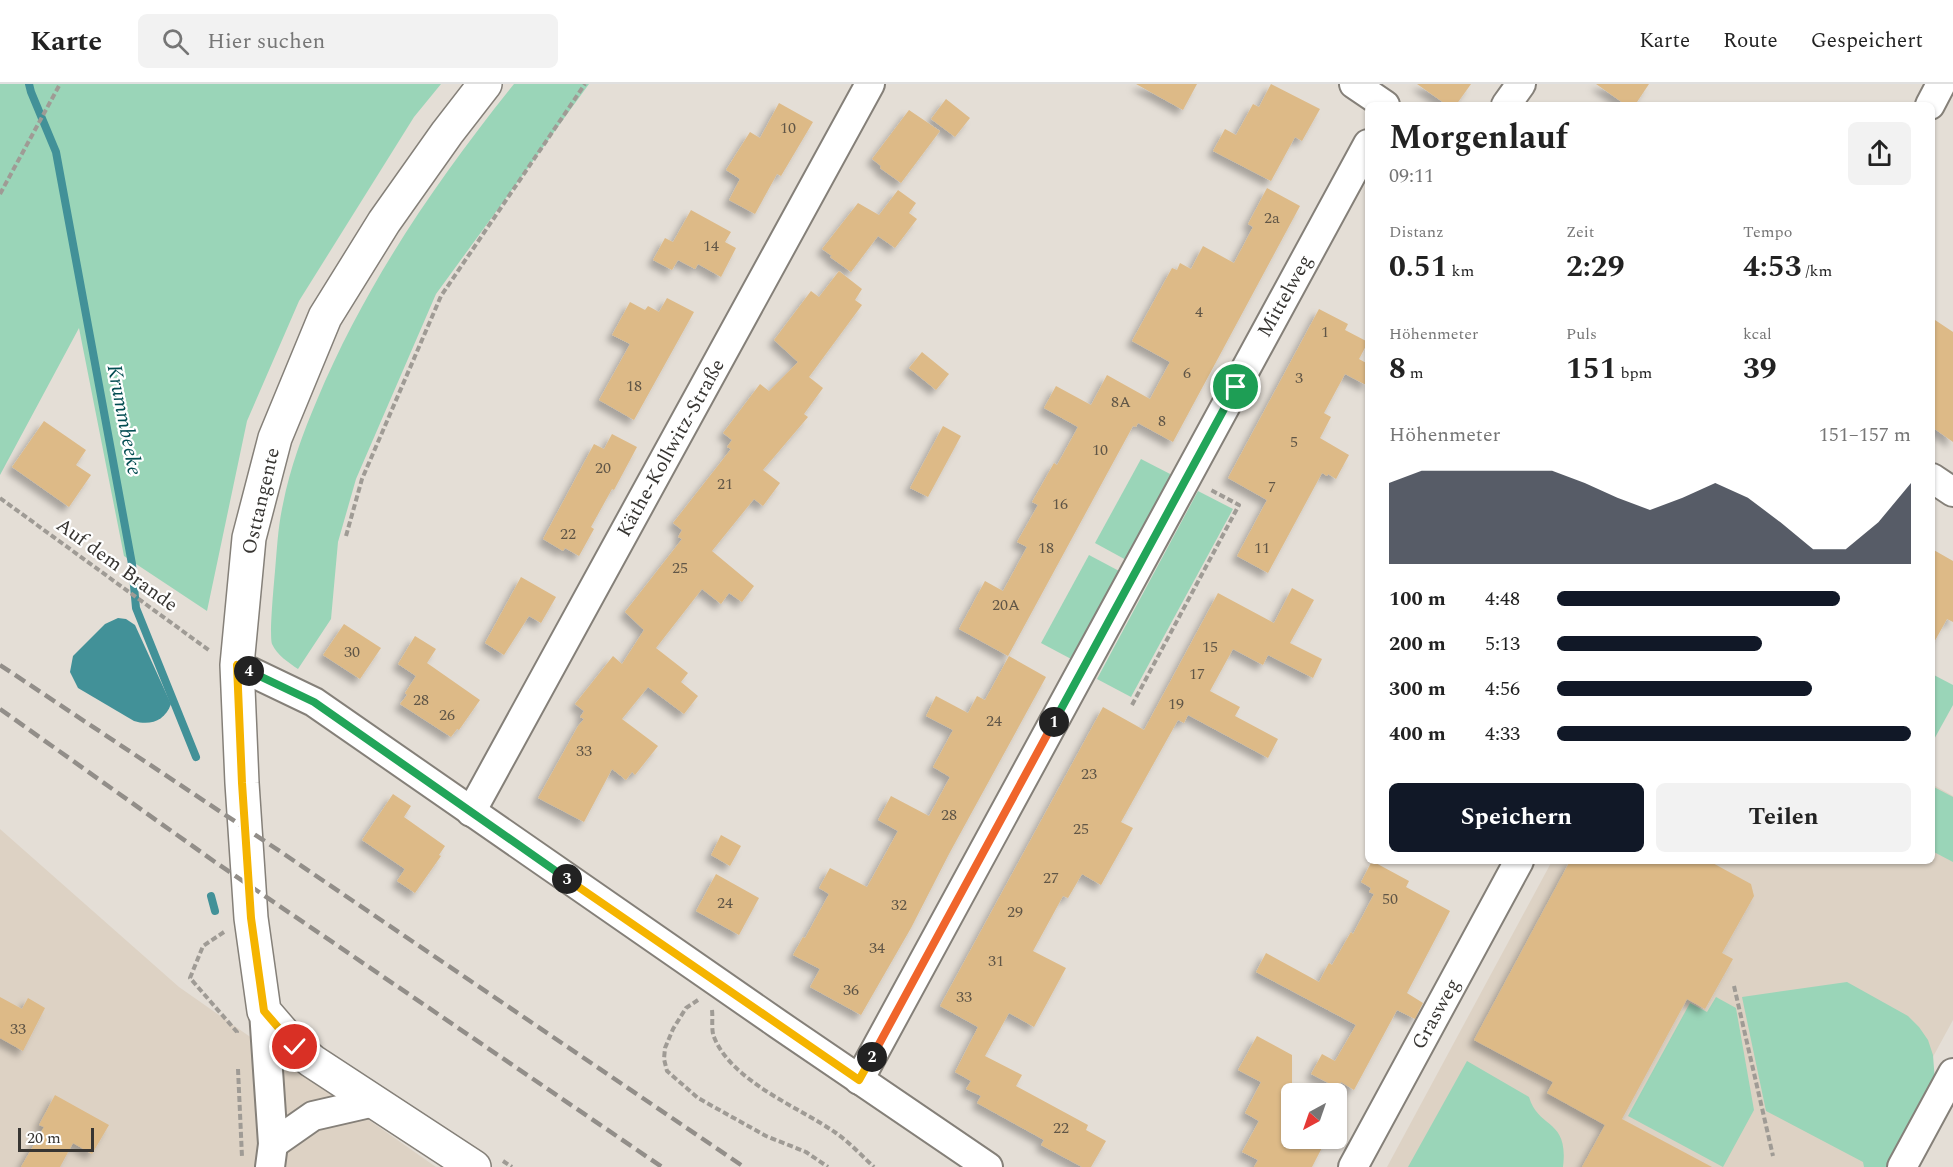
<!DOCTYPE html>
<html lang="de">
<head>
<meta charset="utf-8">
<style>
  body { margin:0; font-family:Spectral,serif; background:#f2f2f2; color:#222; height:100vh; display:flex; flex-direction:column; font-size:22px; white-space:nowrap }
  * { box-sizing:border-box; margin:0 }
  p { font-size:20px; color:#767676 }
  .icon { flex:none; width:33px; height:33px; fill:none; stroke:currentColor; stroke-width:2; stroke-linecap:round; stroke-linejoin:round }
  .map { position:relative; flex:1; overflow:hidden }
  .side { position:absolute; left:1365px; top:18px; width:570px; height:762px; display:flex; flex-direction:column; background:#fff; border-radius:9px; box-shadow:0 2px 4px #0004 }
  .side>* { flex:none }
  .needle { width:39px; rotate:220deg }
  .fabs { position:absolute; left:1281px; top:999px; display:grid; gap:12px }
  .fabs a { display:grid; place-items:center; width:66px; height:66px; border-radius:9px; background:#fff; box-shadow:0 2px 4px #0004; font-size:30px }
  .scale { position:absolute; left:18px; bottom:15px; width:76px; box-sizing:border-box; padding-left:6px; border:3px solid #373532; border-top:0; font-size:16px; line-height:21px; white-space:nowrap; color:#373532; -webkit-text-stroke:4px #fff; paint-order:stroke }
  .pin { position:absolute; display:grid; place-items:center; width:51px; height:51px; color:#fff; margin:-26px; border:3px solid #fff; border-radius:50%; box-shadow:0 2px 6px #0007 }
  .km { position:absolute; width:30px; height:30px; margin:-15px; border-radius:50%; background:#222; color:#fff; font-size:16px; line-height:30px; text-align:center }
  .round { display:grid; place-items:center; flex:none; width:63px; height:63px; border-radius:9px; background:#f2f2f2 }
  .head { display:flex; align-items:center; justify-content:space-between; height:102px; padding:0 24px }
  h1 { font-size:33px; font-weight:700; line-height:45px }
  .figures { display:grid; grid-template-columns:repeat(3,1fr); gap:9px; height:102px; padding:6px 24px }
  .figures div { display:grid; align-content:center }
  .figures b { font-size:30px; font-weight:700 }
  .figures small { font-size:16px; font-weight:400 }
  .figures p { font-size:16px }
  .chart { height:168px; padding:12px 24px }
  .chart p { display:flex; justify-content:space-between }
  .chart svg { width:100%; height:108px; margin-top:6px; fill:#111827; opacity:.7 }
  .button { display:flex; gap:12px; margin-top:auto; padding:12px 24px }
  .button a { flex:1; height:69px; border-radius:9px; background:#111827; color:#fff; font-size:24px; font-weight:700; line-height:69px; text-align:center }
  .button a+a { background:#f2f2f2; color:#222 }
  ul { padding:0 24px; list-style:none; font-size:20px }
  li { display:grid; grid-template-columns:96px 72px 1fr; align-items:center; height:45px }
  li i { height:15px; border-radius:8px; background:#111827 }
  header { display:flex; align-items:center; gap:36px; box-sizing:border-box; height:84px; padding:0 30px; background:#fff; border-bottom:2px solid #e0e0e0 }
  header strong { font-size:28px }
  nav { display:flex; gap:33px; margin-inline-start:auto; font-size:21px }
  .search { width:420px; height:54px; background:#f2f2f2; display:flex; align-items:center; gap:15px; box-sizing:border-box; padding:0 21px; border-radius:9px; color:#767676; font-size:22px }
  .map>svg:first-child { display:block }
</style>
</head>
<body>
<header>
<strong>Karte</strong>
<div class="search"><svg class="icon" aria-label="search" viewBox="0 0 24 24"><circle cx="10" cy="10" r="6"/><path d="M15 15l6 6"/></svg>Hier suchen</div>
<nav><a>Karte</a><a>Route</a><a>Gespeichert</a></nav>
</header>
<div class="map">
<svg width="1953" height="1083" viewBox="0 0 1953 1083">
  <defs>
    <filter id="shadow"><feDropShadow dx="-5.5" dy="5.5" stdDeviation="3" flood-color="#0004"/></filter>
  </defs>
  <rect width="100%" height="100%" fill="#e4ded6"/>
  <g fill="#ddd2c4">
    <polygon points="1932,700 1953,712 1953,936 1873,1083 1387,1083 1552,777 1932,777"/>
    <polygon points="0,745 179,903 436,1083 0,1083"/>
  </g>
  <g fill="#9ad5b8">
    <polygon points="0,0 441,0 414,33 299,217 247,337 207,527 124,472 79,244 0,391"/>
    <path d="M514,0h75l-153,210 -80,185 -18,63 -7,77 -33,50c-9,-6 -21,-14 -26,-25 -3,-9 2,-60 3,-73 2,-22 3,-45 8,-67 7,-36 20,-71 34,-104 48,-115 119,-219 197,-316z"/>
    <polygon points="1141,375 1174,392 1128,477 1095,459"/>
    <polygon points="1198,407 1233,425 1131,613 1097,595"/>
    <polygon points="1089,471 1121,488 1073,576 1041,559"/>
    <polygon points="1932,590 1953,601 1953,621 1932,659"/>
    <polygon points="1932,702 1953,713 1953,778 1932,767"/>
    <polygon points="1847,898 1908,932 1919,943 1928,956 1933,971 1935,998 1891,1083 1864,1083 1863,1078 1766,1027 1742,913"/>
    <polygon points="1716,913 1736,924 1754,1026 1723,1083 1628,1032 1690,919 1707,928"/>
    <path d="M1467,977l62,36c10,33 40,21 34,70h-155z"/>
  </g>
  <path fill="#429198" d="M118,534l8,1 9,6 36,79c-6,17 -21,22 -37,17l-56,-33 -8,-16 3,-16 32,-32z"/>
  <g fill="none" stroke-linecap="round" stroke-linejoin="round">
    <g stroke="#429198" stroke-width="8">
      <polyline points="29,0 31,8 56,68 132,480 136,524 196,673"/>
      <polyline points="211,812 215,827"/>
    </g>
  </g>
  <g fill="#ddba87" filter="url(#shadow)">
    <polygon points="1136,0 1197,0 1183,26"/>
    <polygon points="1271,0 1320,25 1302,57 1295,53 1271,97 1213,67 1225,45 1236,51 1253,20 1259,23"/>
    <polygon points="1417,0 1471,0 1456,21 1447,21"/>
    <polygon points="1596,0 1649,0 1635,21 1626,21"/>
    <polygon points="946,15 970,34 955,53 931,35"/>
    <polygon points="779,19 813,38 781,92 777,90 755,130 729,116 740,95 726,86 750,48 760,54"/>
    <polygon points="909,26 940,47 901,99 880,84 881,82 872,75"/>
    <polygon points="1267,104 1300,122 1173,358 1138,339 1136,343 1133,342 1008,572 959,545 985,497 1003,507 1027,463 1017,458 1038,421 1032,418 1054,379 1057,381 1078,343 1044,324 1056,302 1091,321 1107,291 1150,315 1170,278 1132,257 1172,184 1177,186 1180,179 1191,185 1203,162 1234,179 1253,143 1248,140"/>
    <polygon points="898,106 916,119 909,129 917,135 895,164 878,152 851,188 830,173 832,172 822,165 858,119 879,131"/>
    <polygon points="691,126 731,148 725,158 736,164 721,193 698,180 695,185 678,176 672,186 653,176 665,154 673,158"/>
    <polygon points="839,187 862,205 855,216 862,221 809,293 823,304 804,330 808,333 763,386 780,399 763,422 754,415 712,467 754,502 742,518 729,509 721,520 702,505 656,564 688,589 681,598 698,612 684,630 648,603 622,635 658,662 635,691 632,688 626,696 612,685 584,738 538,714 578,642 584,635 580,633 584,627 575,620 613,572 622,580 644,546 625,528 682,455 678,453 682,446 673,439 731,365 727,363 732,356 723,349 760,300 769,307 798,278 774,256 811,207 819,213"/>
    <polygon points="667,214 694,228 634,336 599,316 630,260 612,251 630,218 645,226 648,222 659,228"/>
    <polygon points="1319,225 1348,240 1345,246 1368,258 1359,275 1368,280 1368,302 1345,290 1324,329 1331,333 1320,354 1349,371 1336,395 1328,390 1327,392 1322,389 1268,489 1237,472 1267,416 1228,394"/>
    <polygon points="1932,234 1953,248 1953,358 1932,343"/>
    <polygon points="922,268 949,290 936,306 909,284"/>
    <polygon points="44,337 86,366 76,381 91,391 69,423 12,383"/>
    <polygon points="943,342 961,352 928,413 910,404"/>
    <polygon points="612,350 637,363 614,406 612,405 591,443 594,445 579,472 565,464 563,467 543,455 594,360 604,365"/>
    <polygon points="1932,465 1953,477 1953,538 1947,535 1932,562"/>
    <polygon points="521,493 556,513 541,539 529,532 504,571 485,559"/>
    <polygon points="1292,504 1314,516 1290,559 1322,575 1313,594 1268,571 1263,581 1233,565 1210,607 1240,623 1235,632 1278,655 1268,674 1188,631 1184,639 1178,636 1121,738 1133,744 1101,801 1082,790 1068,814 1063,812 1033,867 1066,884 1034,943 1009,929 985,972 1022,991 1016,1002 1088,1041 1086,1046 1106,1057 1091,1083 1082,1083 1041,1061 1044,1056 977,1019 981,1012 966,1005 971,997 955,988 978,943 940,922 1103,623 1144,646 1218,509 1274,539"/>
    <polygon points="344,540 381,564 360,595 323,571"/>
    <polygon points="415,552 436,565 427,579 480,616 459,646 457,645 451,653 400,620 407,611 405,609 416,592 398,580"/>
    <polygon points="1009,572 1046,593 949,770 911,844 861,931 810,903 820,885 793,871 803,853 805,854 829,810 819,804 830,784 867,803 898,747 878,736 891,712 929,732 950,693 933,683 953,646 926,632 936,612 968,629 977,612 985,616"/>
    <polygon points="393,710 411,722 404,733 445,762 439,771 441,772 415,809 397,797 405,785 362,756"/>
    <polygon points="721,751 741,762 730,782 711,771"/>
    <polygon points="1372,777 1409,797 1406,803 1450,827 1407,909 1423,919 1415,935 1397,926 1354,1006 1341,998 1338,1004 1311,990 1322,970 1335,977 1356,941 1256,888 1266,869 1319,898 1329,879 1332,881 1351,848 1353,850 1374,810 1369,808 1371,804 1361,798"/>
    <polygon points="1570,777 1709,777 1751,800 1754,812 1722,869 1733,875 1705,925 1687,915 1622,1035 1712,1083 1582,1083 1605,1041 1547,1009 1553,998 1474,956"/>
    <polygon points="716,790 759,814 739,851 696,827"/>
    <polygon points="0,913 22,925 28,914 45,924 23,967 0,954"/>
    <polygon points="1257,952 1292,971 1292,1054 1327,1054 1312,1083 1254,1083 1258,1076 1242,1068 1259,1037 1245,1029 1261,998 1238,986"/>
    <polygon points="55,1011 109,1041 92,1070 73,1059 60,1083 21,1083 44,1043 39,1041"/>
  </g>
  <g fill="none" stroke-linecap="round" stroke-linejoin="round">
    <defs>
      <g id="minor">
        <polyline points="1354,0 1385,21"/>
        <polyline points="1506,21 1521,0"/>
        <polyline points="1930,21 1941,0"/>
        <polyline points="1932,394 1953,408"/>
        <polyline points="237,581 314,618 778,940 988,1083"/>
        <polyline points="471,728 870,0"/>
        <polyline points="264,927 273,1060 270,1083"/>
        <polyline points="859,996 1368,60"/>
        <polyline points="273,1060 313,1032 374,1018"/>
        <polyline points="1353,1083 1519,777"/>
        <polyline points="1902,1083 1953,989"/>
      </g>
      <polyline id="tertiary" points="474,1083 312,977 295,963 264,927 251,834 242,699 237,581 249,454 275,354 325,233 384,138 447,49 485,0"/>
    </defs>
    <use href="#minor" stroke="#858079" stroke-width="32"/>
    <use href="#tertiary" stroke="#858079" stroke-width="36"/>
    <g stroke="#9f9b95" stroke-width="4" stroke-dasharray="6 3" stroke-linecap="butt">
      <polyline points="0,110 60,0"/>
      <polyline points="0,414 210,567"/>
      <polyline points="346,452 362,395 441,212 585,0"/>
      <polyline points="1132,621 1239,421 1209,405"/>
      <polyline points="224,848 203,862 190,894 237,948 237,950"/>
      <polyline points="1734,902 1773,1072"/>
      <polyline points="698,916 686,924 673,945 665,964 664,975 667,987 698,1014 766,1052 806,1068 828,1083"/>
      <path d="M712,926c1,8 -1,20 2,27 18,45 85,70 122,96 14,10 26,23 38,34"/>
      <polyline points="238,985 242,1073"/>
      <polyline points="503,1077 512,1083"/>
    </g>
    <use href="#minor" stroke="#fff" stroke-width="28"/>
    <use href="#tertiary" stroke="#fff" stroke-width="33"/>
    <g stroke="#928e89" stroke-width="4.5" stroke-dasharray="12 6" stroke-linecap="butt">
      <polyline points="0,581 281,768 744,1083"/>
      <polyline points="0,625 215,778 662,1083"/>
    </g>
  </g>
  <g fill="none" stroke-linecap="round" stroke-linejoin="round">
    <defs>
      <polyline id="split-1" points="1054,638 1236,303"/>
      <polyline id="split-2" points="872,973 1054,638"/>
      <polyline id="split-3" points="567,795 859,996 872,973"/>
      <polyline id="split-4" points="249,587 314,618 567,795"/>
      <polyline id="split-5" points="249,587 237,581 242,699 251,834 264,927 295,963"/>
    </defs>
    <use href="#split-1" stroke="#fff" stroke-width="12"/>
    <use href="#split-2" stroke="#fff" stroke-width="12"/>
    <use href="#split-3" stroke="#fff" stroke-width="12"/>
    <use href="#split-4" stroke="#fff" stroke-width="12"/>
    <use href="#split-5" stroke="#fff" stroke-width="12"/>
    <use href="#split-1" stroke="#22a559" stroke-width="8"/>
    <use href="#split-2" stroke="#f0652b" stroke-width="8"/>
    <use href="#split-3" stroke="#f5b400" stroke-width="8"/>
    <use href="#split-4" stroke="#22a559" stroke-width="8"/>
    <use href="#split-5" stroke="#f5b400" stroke-width="8"/>
  </g>
  <g text-anchor="middle" dominant-baseline="central" stroke-width="4.5" stroke-linejoin="round" paint-order="stroke">
    <g font-size="16" fill="#605647">
      <text x="788" y="44">10</text>
      <text x="1272" y="134">2a</text>
      <text x="711" y="162">14</text>
      <text x="1199" y="228">4</text>
      <text x="1325" y="248">1</text>
      <text x="1187" y="289">6</text>
      <text x="1299" y="294">3</text>
      <text x="634" y="302">18</text>
      <text x="1121" y="318">8A</text>
      <text x="1162" y="337">8</text>
      <text x="1294" y="358">5</text>
      <text x="1100" y="366">10</text>
      <text x="603" y="384">20</text>
      <text x="725" y="400">21</text>
      <text x="1272" y="403">7</text>
      <text x="1060" y="420">16</text>
      <text x="568" y="450">22</text>
      <text x="1046" y="464">18</text>
      <text x="1262" y="464">11</text>
      <text x="680" y="484">25</text>
      <text x="1006" y="521">20A</text>
      <text x="1210" y="563">15</text>
      <text x="352" y="568">30</text>
      <text x="1197" y="590">17</text>
      <text x="421" y="616">28</text>
      <text x="1176" y="620">19</text>
      <text x="447" y="631">26</text>
      <text x="994" y="637">24</text>
      <text x="584" y="667">33</text>
      <text x="1089" y="690">23</text>
      <text x="949" y="731">28</text>
      <text x="1081" y="745">25</text>
      <text x="1051" y="794">27</text>
      <text x="1390" y="815">50</text>
      <text x="725" y="819">24</text>
      <text x="899" y="821">32</text>
      <text x="1015" y="828">29</text>
      <text x="877" y="864">34</text>
      <text x="996" y="877">31</text>
      <text x="851" y="906">36</text>
      <text x="964" y="913">33</text>
      <text x="18" y="945">33</text>
      <text x="1061" y="1044">22</text>
    </g>
    <g font-size="20" fill="#373532" stroke="#fff">
      <text transform="translate(1285 212) rotate(-61)">Mittelweg</text>
      <text transform="translate(671 364) rotate(-61)">Käthe-Kollwitz-Straße</text>
      <text transform="translate(261 417) rotate(-77)">Osttangente</text>
      <text transform="translate(117 481) rotate(36)">Auf dem Brande</text>
      <text transform="translate(1436 930) rotate(-61)">Grasweg</text>
    </g>
    <g font-size="21" font-style="italic" fill="#004b50" stroke="#fff">
      <text transform="translate(124 336) rotate(79)">Krummbeeke</text>
    </g>
  </g>
</svg>
<div class="fabs">
<a><svg class="needle" viewBox="-14 -14 28 28"><path d="M0-13l5 13h-10z" fill="#e53935"/><path d="M0 13l5-13h-10z" fill="#767676"/></svg></a>
</div>
<div class="scale">20 m</div>
<div class="pin" style="left:1236px;top:303px;background:#1e9e55"><svg class="icon" aria-label="arrive" viewBox="0 0 24 24"><path d="M6 21V4h12l-3 4 3 4H6"/></svg></div>
<div class="pin" style="left:295px;top:963px;background:#d93025"><svg class="icon" aria-label="check" viewBox="0 0 24 24"><path d="M5 12l5 5 9-10"/></svg></div>
<b class="km" style="left:1054px;top:638px">1</b>
<b class="km" style="left:872px;top:973px">2</b>
<b class="km" style="left:567px;top:795px">3</b>
<b class="km" style="left:249px;top:587px">4</b>
<section class="side">
<div class="head"><div><h1>Morgenlauf</h1><p>09:11</p></div><a class="round"><svg class="icon" aria-label="share" viewBox="0 0 24 24"><path d="M12 15V3M7 8l5-5 5 5M5 13v7h14v-7"/></svg></a></div>
<div class="figures">
<div><p>Distanz</p><b>0.51<small> km</small></b></div>
<div><p>Zeit</p><b>2:29</b></div>
<div><p>Tempo</p><b>4:53<small> /km</small></b></div>
</div>
<div class="figures">
<div><p>Höhenmeter</p><b>8<small> m</small></b></div>
<div><p>Puls</p><b>151<small> bpm</small></b></div>
<div><p>kcal</p><b>39</b></div>
</div>
<div class="chart"><p><span>Höhenmeter</span>151–157 m</p>
<svg viewBox="0 0 160 44" preserveAspectRatio="none"><path d="M0 44V11L10 6L20 6L30 6L40 6L50 6L60 11L70 17L80 22L90 17L100 11L110 17L120 27L130 38L140 38L150 27L160 11V44z"/></svg>
</div>
<ul>
<li><b>100 m</b>4:48<i style="width:80%"></i></li>
<li><b>200 m</b>5:13<i style="width:58%"></i></li>
<li><b>300 m</b>4:56<i style="width:72%"></i></li>
<li><b>400 m</b>4:33<i style="width:100%"></i></li>
</ul>
<div class="button"><a>Speichern</a><a>Teilen</a></div>
</section>
</div>
</body>
</html>
